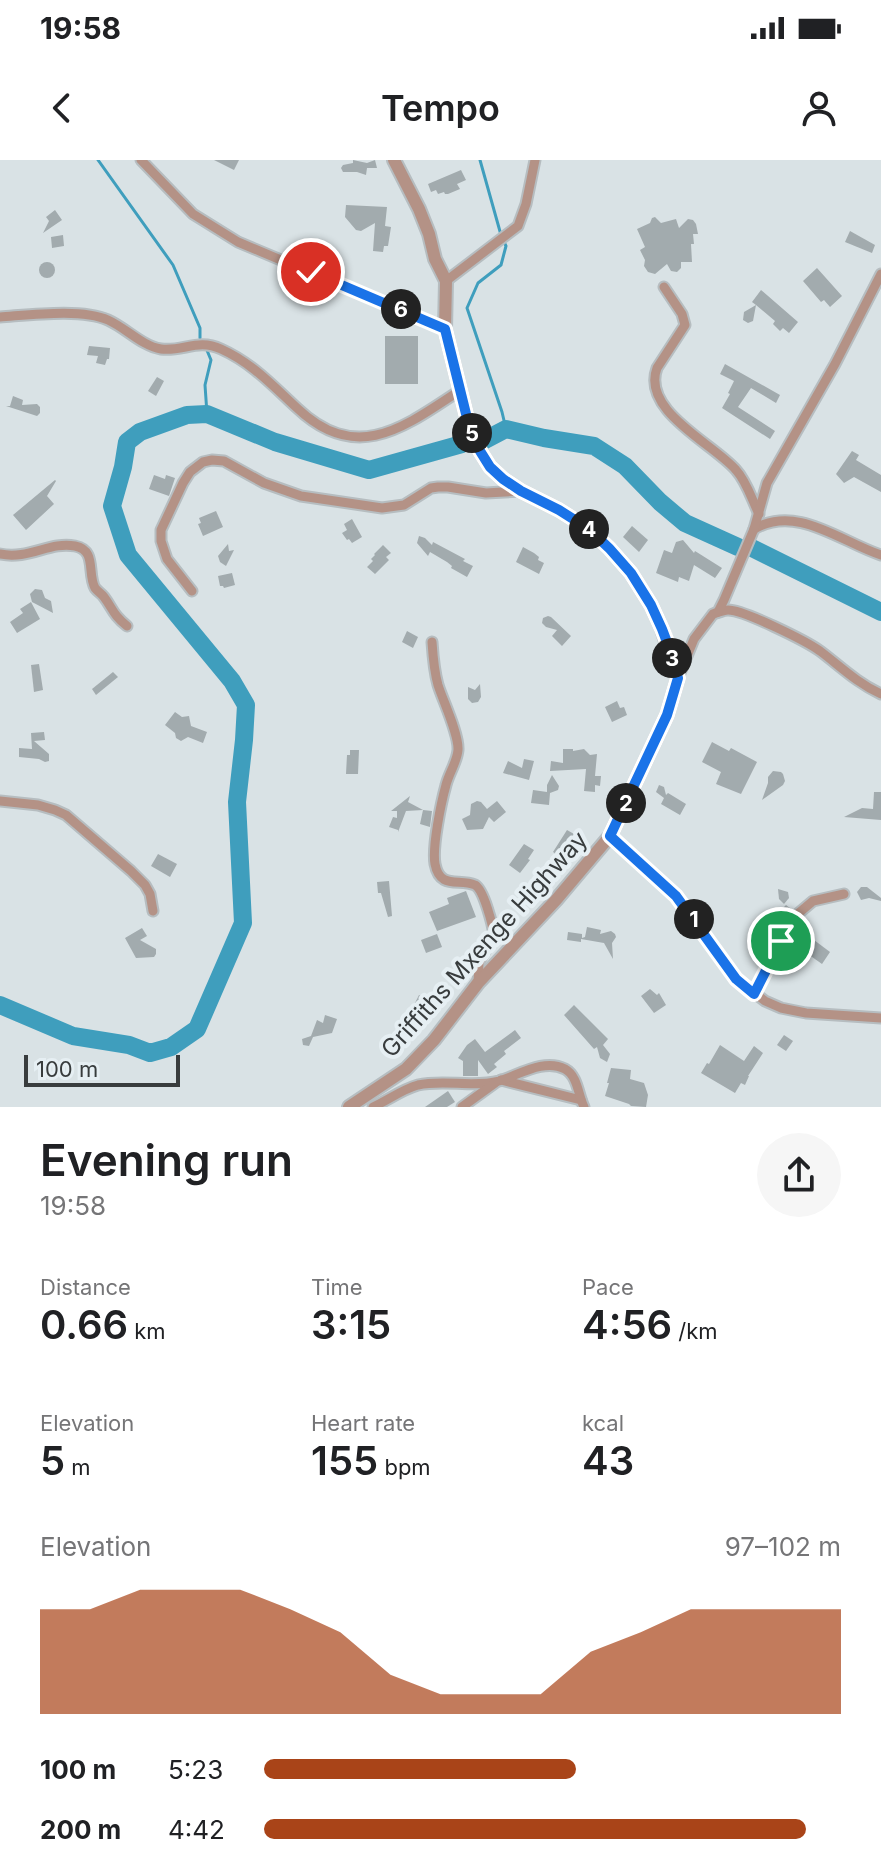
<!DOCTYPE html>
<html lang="en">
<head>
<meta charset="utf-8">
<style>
  body { margin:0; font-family:Inter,sans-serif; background:#f6f6f6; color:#202124; height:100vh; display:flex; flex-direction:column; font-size:30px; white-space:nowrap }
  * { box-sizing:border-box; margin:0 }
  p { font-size:26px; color:#757577 }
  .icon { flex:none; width:44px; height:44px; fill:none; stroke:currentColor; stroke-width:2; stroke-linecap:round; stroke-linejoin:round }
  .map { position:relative; height:947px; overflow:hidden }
  .details { display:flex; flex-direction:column; background:#fff; flex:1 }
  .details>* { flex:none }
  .scale { position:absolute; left:24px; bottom:20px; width:156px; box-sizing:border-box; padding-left:8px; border:4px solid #383c3d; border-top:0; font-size:22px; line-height:28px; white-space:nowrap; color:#383c3d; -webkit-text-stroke:6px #e6eff3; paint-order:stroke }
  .pin { position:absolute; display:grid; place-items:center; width:68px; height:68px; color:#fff; margin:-34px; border:4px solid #fff; border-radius:50%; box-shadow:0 2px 8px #0007 }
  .km { position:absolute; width:40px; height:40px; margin:-20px; border-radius:50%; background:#222; color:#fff; font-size:22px; line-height:40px; text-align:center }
  .round { display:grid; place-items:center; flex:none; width:84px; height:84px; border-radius:42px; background:#f6f6f6 }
  .summary { display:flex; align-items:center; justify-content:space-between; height:136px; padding:0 40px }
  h1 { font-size:44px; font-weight:600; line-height:60px }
  .figures { display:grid; grid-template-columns:repeat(3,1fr); gap:12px; height:136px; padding:8px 40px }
  .figures div { display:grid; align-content:center }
  .figures b { font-size:40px; font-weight:600 }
  .figures small { font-size:22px; font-weight:400 }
  .figures p { font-size:22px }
  .chart { height:224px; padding:16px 40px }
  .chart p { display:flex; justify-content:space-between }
  .chart svg { width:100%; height:144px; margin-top:8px; fill:#a94418; opacity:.7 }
  ul { padding:0 40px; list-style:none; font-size:26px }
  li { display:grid; grid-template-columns:128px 96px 1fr; align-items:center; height:60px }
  li i { height:20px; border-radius:10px; background:#a94418 }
  .status { display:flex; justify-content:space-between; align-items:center; height:56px; padding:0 40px; background:#fff; direction:ltr }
  .status svg { height:22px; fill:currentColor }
  header { display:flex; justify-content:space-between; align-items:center; height:104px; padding:0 40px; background:#fff; font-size:36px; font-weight:600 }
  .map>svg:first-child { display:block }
</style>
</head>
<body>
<div class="status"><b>19:58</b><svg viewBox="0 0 49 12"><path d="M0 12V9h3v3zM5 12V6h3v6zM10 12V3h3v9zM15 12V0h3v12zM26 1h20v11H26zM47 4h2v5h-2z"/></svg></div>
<header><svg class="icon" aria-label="back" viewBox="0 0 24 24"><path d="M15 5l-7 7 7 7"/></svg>Tempo<svg class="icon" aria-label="person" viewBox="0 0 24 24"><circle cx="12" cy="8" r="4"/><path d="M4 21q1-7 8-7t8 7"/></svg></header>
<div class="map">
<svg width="881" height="947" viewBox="0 0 881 947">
  <rect width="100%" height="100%" fill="#d9e2e5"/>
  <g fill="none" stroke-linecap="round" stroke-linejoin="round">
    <g stroke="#3f9ebd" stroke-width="3">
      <polyline points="98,0 173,105 200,168 200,178"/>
      <polyline points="480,0 501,75"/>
      <polyline points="503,80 506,86 501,105 478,123 467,148 502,252 506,269"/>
      <polyline points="206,188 211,200 205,225 207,254"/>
    </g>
    <g stroke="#3f9ebd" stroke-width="18">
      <polyline points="483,281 506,269 544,278 594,286 625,306 660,342 685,363 738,387"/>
      <polyline points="752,388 881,452"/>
      <polyline points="0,845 73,876 129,885 150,893 171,887 197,869 243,763 237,642 244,580 246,545 232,521 128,395 112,346 123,307 127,282 140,272 187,255 207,254 275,282 369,310 462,284"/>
    </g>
  </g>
  <g fill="#a2abae">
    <polygon points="214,0 239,0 234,10"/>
    <polygon points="353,0 367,3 375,0 377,8 367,8 366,15 357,12 343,12 341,8 343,5 353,3"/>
    <polygon points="461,10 466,20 457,24 460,29 448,34 445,34 444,32 438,34 436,30 431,32 428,24"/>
    <polygon points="346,45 387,47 385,66 391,67 388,86 384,86 383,92 373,91 375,63 361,71 356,70 345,57"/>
    <polygon points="55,50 62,60 43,73 49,61 46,57"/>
    <polygon points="655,57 661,63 676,59 679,68 688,59 693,60 696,64 698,74 693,74 694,84 691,84 692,102 681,102 681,108 677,112 671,111 667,104 655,114 648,112 644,106 645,100 640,90 645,87 637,69 650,63 652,58"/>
    <polygon points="850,71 875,85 872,93 845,82"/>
    <polygon points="63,75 64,86 52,88 51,77"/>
    <circle cx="47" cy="110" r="8"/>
    <polygon points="817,108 842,136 830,147 824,140 821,142 803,121"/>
    <polygon points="761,130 798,162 789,173 783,168 780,171 773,164 775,161 756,145 753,161 748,163 743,160 744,152 756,145 752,142"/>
    <rect x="385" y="176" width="33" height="48"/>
    <polygon points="89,186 110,188 109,199 107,199 105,205 96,203 98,196 87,195"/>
    <polygon points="725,204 780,235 776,243 751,228 738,247 775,271 770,279 722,248 730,234 728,233 734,221 720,214"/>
    <polygon points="157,217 164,221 156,236 148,231"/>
    <polygon points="13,236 23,240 22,245 37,244 40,247 40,253 37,256 6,246 10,246"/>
    <polygon points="852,291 859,295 856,300 881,315 881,332 854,317 844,323 836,314"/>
    <polygon points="154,315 165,319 166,315 175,318 169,336 149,329"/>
    <polygon points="55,320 56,321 47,336 54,344 26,370 13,355"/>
    <polygon points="216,351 223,367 203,376 198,364 201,363 199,358"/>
    <polygon points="352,359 362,377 352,383 349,379 347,380 342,373 347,370 344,364"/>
    <polygon points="632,366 648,380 639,392 623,377"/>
    <polygon points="419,376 425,378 432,385 433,382 465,399 463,401 473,406 467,417 451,408 452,406 447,402 430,392 428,396 417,383"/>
    <polygon points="683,380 694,393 695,391 722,408 715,418 694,405 689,421 679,417 678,422 656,413 664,390 672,393 676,382"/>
    <polygon points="228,384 229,391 234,390 226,406 220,402 218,396"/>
    <polygon points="383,385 391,393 386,397 389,400 375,414 367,407 373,401 371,399 375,395 374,394"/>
    <polygon points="523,387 534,393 539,397 538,400 544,403 539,414 516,402"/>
    <polygon points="232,413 235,425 224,428 223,426 220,426 218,416"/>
    <polygon points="35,429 42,430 45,438 51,441 53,453 32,442 30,434"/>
    <polygon points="31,442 40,459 17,473 10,462 23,453 20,449"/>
    <polygon points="548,456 551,457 571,476 562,486 552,476 557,470 546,467 542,463 543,458"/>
    <polygon points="407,471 418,477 413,488 402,482"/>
    <polygon points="39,504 43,530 34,532 31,505"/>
    <polygon points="113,512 118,517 96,535 92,529"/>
    <polygon points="480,524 481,537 478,542 472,543 468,539 468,527 475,530"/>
    <polygon points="617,541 620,548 624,547 627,555 612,562 605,547"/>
    <polygon points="175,552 182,557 189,556 191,566 207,572 203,583 188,577 181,581 176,578 175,573 165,565"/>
    <polygon points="44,572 45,580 34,581 49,594 49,601 45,602 39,599 19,597 19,588 32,589 31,573"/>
    <polygon points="712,582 729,591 731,588 757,602 741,634 716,624 721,612 702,602"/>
    <polygon points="563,589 573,589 573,591 584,589 590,595 597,594 595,616 601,616 600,626 595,625 595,632 584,631 586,609 550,611 551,601 563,603"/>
    <polygon points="350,590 359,590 358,614 346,614 347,595 350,595"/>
    <polygon points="524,599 534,601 529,620 503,613 508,601 522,608"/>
    <polygon points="773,611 781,612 783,614 785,621 783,625 762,640 768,623 768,617"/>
    <polygon points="552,615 559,626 558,630 550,633 549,645 531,643 533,630 547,632 547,625"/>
    <polygon points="659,625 664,627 666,635 668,633 686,644 680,655 661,644 664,638 656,632"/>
    <polygon points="874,632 881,632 881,660 844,657 862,648 873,649"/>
    <polygon points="410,636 408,642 423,650 432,651 430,667 420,664 423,650 406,651 398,672 398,670 389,667 393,657 397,658 397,651 391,651"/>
    <polygon points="477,641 481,642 487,649 497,641 506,652 494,662 489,657 483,669 467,670 462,659 470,655 471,644"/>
    <polygon points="567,670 574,674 572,677 579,682 569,697 566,695 564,699 553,692"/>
    <polygon points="524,684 534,690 528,699 530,700 520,713 509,705"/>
    <polygon points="158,694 177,704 170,717 151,706"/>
    <polygon points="389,721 392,756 388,757 381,733 378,733 377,722"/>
    <polygon points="861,727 867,727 881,738 881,741 869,738 861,740 857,732"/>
    <polygon points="778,729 788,732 789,738 784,744 779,739"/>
    <polygon points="466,731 476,757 437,771 429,752 449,744 447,738"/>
    <polygon points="786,745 791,749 782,764 777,765 773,760 774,757"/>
    <polygon points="587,767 601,770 600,774 611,771 615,774 616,777 612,783 613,799 604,783 581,779 581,782 567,780 568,772 582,774 582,778 585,777"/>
    <polygon points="142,768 147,776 140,780 156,789 156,794 154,797 136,798 125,778"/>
    <polygon points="437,774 442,787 426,793 421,780"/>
    <polygon points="814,780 830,792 822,804 805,792"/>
    <polygon points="650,829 657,835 659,833 666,845 654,853 641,836"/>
    <polygon points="419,835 433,841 424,860 415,856 417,853 411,851"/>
    <polygon points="574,845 608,879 603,885 610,894 607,902 600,898 597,887 594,889 564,855"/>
    <polygon points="325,855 337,859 332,873 313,877 309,886 303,885 302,879 311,876 317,860 323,863"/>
    <polygon points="515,870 521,878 504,891 506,894 494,904 497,907 488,914 478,900 478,916 463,916 463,901 458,898 467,885 475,879 485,892"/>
    <polygon points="784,875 793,881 786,891 777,885"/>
    <polygon points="720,885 744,901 754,886 763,893 748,916 749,916 745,925 741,923 735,933 701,913 707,903 709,904"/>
    <polygon points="611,908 631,910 630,919 644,923 648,935 646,947 631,946 629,944 605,936 609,923 607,923"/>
    <polygon points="448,931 455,942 447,947 425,947"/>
  </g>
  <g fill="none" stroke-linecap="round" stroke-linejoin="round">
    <defs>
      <g id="minor">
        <polyline points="141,0 193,54 238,82 445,169"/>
        <polyline points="446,121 518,66 526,44 535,0"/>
        <path d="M664,127l18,27 3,11 -28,43c-16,43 57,76 79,102 11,12 16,30 23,44"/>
        <path d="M0,157c29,-2 82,-9 108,3 18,8 34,26 53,29 22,3 37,-11 60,0 31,14 51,36 76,59 59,56 106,20 162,-17"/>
        <path d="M754,369c43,-25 87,13 127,26"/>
        <path d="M0,394c29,6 50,-13 75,-8 22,4 12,28 20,42 3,4 6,5 9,9 9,12 9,18 23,29"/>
        <polyline points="192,431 167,399 161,381 161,370 183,323 190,312 203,302 212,300 224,301 264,323 301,336 382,348 404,345 431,328 438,327 448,327 486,333 521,331"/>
        <path d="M716,453c4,-1 8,-3 12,-3 16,0 78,31 92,41 20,15 37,32 61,43"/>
        <path d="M432,482c1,15 2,29 6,43 5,16 21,49 20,65 -1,12 -9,23 -12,35 -5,18 -14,62 -11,79 5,26 24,14 40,21 9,5 18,41 19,51l-15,26 -1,21"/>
        <polyline points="678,518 694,479 713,454 718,452 724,440 754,369 767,323 835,204 881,114"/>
        <polyline points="0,641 38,645 55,650 66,655 131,711 145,725 150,734 153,751"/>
        <polyline points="610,676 676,736 736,819 765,841 781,848 806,853 881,858"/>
        <polyline points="754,834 794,757 813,741 844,734"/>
        <polyline points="501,920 581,940"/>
        <path d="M373,947c15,-7 30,-18 45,-22 26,-6 55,3 81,-4 20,-6 45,-23 66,-12 13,7 13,26 19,38"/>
        <polyline points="462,947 495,923"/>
      </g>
      <polyline id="tertiary" points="349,947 406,909 434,880 478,823 556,740 610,676 667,555 678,518 662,469 651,445 631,413 609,388 589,369 559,350 521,331 503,319 490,307 480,291 469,266 445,169 446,121 435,99 429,74 419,49 394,0"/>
    </defs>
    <use href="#minor" stroke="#b6bdc0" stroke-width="13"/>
    <use href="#tertiary" stroke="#b6bdc0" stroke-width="16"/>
    <use href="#minor" stroke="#b49286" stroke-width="9"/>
    <use href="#tertiary" stroke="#b49286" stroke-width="12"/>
  </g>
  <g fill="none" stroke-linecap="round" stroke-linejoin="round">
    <defs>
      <polyline id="route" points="311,112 445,169 469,266 480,291 490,307 503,319 521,331 559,350 589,369 609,388 631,413 651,445 662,469 670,490 678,518 667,555 610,676 676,736 736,819 754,834 781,781"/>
    </defs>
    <use href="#route" stroke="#fff" stroke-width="16"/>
    <use href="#route" stroke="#1a73e8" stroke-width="10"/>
  </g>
  <g text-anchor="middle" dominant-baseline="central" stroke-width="8" stroke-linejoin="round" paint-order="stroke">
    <g font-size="24" fill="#383c3d" stroke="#e6eff3">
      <text transform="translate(484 784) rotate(-48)">Griffiths Mxenge Highway</text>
    </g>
  </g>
</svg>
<div class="scale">100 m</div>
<div class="pin" style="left:781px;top:781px;background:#1e9e55"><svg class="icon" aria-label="arrive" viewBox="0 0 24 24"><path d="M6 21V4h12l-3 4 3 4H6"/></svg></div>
<div class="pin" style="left:311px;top:112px;background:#d93025"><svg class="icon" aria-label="check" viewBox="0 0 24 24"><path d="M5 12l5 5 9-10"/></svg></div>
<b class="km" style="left:694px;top:759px">1</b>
<b class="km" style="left:626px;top:643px">2</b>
<b class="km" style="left:672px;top:498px">3</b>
<b class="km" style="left:589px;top:369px">4</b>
<b class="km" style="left:472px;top:273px">5</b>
<b class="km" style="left:401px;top:149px">6</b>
</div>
<section class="details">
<div class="summary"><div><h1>Evening run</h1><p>19:58</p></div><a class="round"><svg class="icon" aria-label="share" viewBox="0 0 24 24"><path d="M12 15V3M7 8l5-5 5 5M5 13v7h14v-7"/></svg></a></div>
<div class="figures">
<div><p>Distance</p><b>0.66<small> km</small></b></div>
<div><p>Time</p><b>3:15</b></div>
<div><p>Pace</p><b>4:56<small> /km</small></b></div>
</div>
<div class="figures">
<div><p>Elevation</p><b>5<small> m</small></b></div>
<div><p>Heart rate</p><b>155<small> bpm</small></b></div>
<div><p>kcal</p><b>43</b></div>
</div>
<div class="chart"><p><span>Elevation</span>97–102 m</p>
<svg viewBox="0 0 160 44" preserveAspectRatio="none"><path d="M0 44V12L10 12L20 6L30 6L40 6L50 12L60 19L70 32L80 38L90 38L100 38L110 25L120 19L130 12L140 12L150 12L160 12V44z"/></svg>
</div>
<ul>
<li><b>100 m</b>5:23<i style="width:54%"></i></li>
<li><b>200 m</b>4:42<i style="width:94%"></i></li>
</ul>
</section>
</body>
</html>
